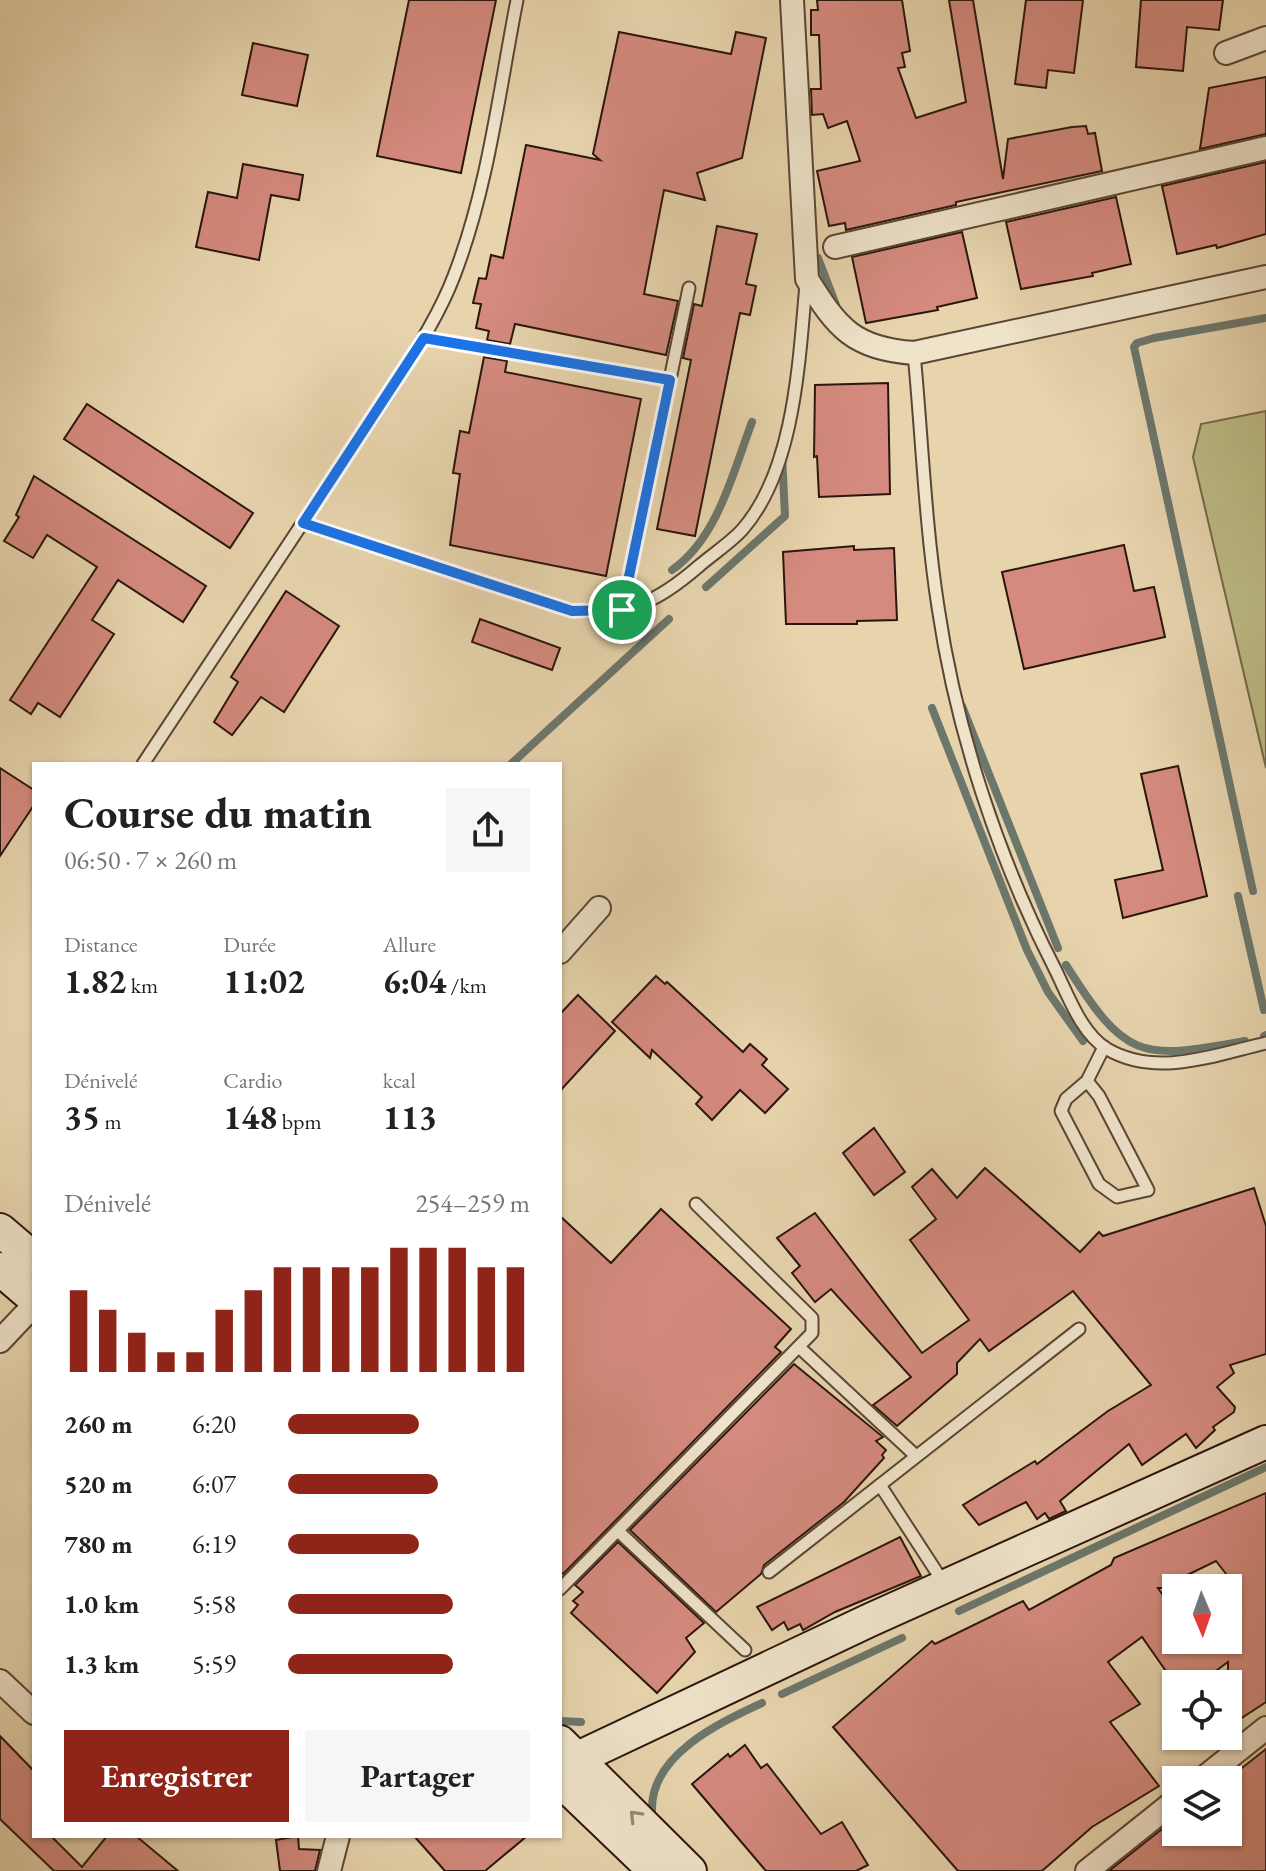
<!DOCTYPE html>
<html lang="fr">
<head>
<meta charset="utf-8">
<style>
  body { margin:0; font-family:"EB Garamond",serif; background:#f6f6f6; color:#202124; height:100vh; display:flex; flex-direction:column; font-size:30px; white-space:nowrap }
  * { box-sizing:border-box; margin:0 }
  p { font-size:26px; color:#757577 }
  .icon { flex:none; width:44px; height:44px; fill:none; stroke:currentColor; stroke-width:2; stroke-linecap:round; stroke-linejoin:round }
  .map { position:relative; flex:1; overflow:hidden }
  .sheet { position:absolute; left:32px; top:762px; width:530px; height:1076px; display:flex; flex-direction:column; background:#fff; border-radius:0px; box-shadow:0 2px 6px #0004 }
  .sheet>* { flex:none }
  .needle { width:52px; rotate:178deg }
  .tools { position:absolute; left:1162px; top:1574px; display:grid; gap:16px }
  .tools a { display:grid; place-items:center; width:80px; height:80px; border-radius:0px; background:#fff; box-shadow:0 2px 6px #0004; font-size:40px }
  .pin { position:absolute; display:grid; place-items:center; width:68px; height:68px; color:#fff; margin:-34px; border:4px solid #fff; border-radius:50%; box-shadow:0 2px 8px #0007 }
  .round { display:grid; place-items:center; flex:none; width:84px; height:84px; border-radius:0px; background:#f6f6f6 }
  .head { display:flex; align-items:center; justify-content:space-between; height:136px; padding:0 32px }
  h1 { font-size:44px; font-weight:700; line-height:60px }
  .stats { display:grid; grid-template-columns:repeat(3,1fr); gap:12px; height:136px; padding:8px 32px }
  .stats div { display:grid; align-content:center }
  .stats b { font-size:34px; font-weight:700 }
  .stats small { font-size:22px; font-weight:400 }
  .stats p { font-size:22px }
  .chart { height:224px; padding:16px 32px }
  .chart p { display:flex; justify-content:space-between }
  .chart svg { width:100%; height:144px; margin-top:8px; stroke:#8f2418; stroke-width:6 }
  .action { display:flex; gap:16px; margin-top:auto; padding:16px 32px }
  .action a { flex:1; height:92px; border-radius:0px; background:#8f2418; color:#fff; font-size:32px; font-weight:700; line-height:92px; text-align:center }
  .action a+a { background:#f6f6f6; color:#202124 }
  ul { padding:0 32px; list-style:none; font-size:26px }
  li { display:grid; grid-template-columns:128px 96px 1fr; align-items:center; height:60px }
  li i { height:20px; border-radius:10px; background:#8f2418 }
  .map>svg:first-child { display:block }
</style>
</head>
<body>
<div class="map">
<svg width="1266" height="1871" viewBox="0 0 1266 1871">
  <rect width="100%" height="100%" fill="#e7d4ad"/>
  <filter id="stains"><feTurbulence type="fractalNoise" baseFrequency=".0025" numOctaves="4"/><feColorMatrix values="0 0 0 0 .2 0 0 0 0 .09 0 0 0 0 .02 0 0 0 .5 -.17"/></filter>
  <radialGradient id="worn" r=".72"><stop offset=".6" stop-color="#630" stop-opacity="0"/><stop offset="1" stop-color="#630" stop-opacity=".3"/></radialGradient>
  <polygon fill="#bcbb85" stroke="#746849" stroke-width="2" points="1266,411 1266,768 1193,457 1201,424"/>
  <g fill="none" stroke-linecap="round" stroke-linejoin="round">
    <g stroke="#6c776c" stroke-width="8">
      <polyline points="818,258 836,305"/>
      <path d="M672,570c46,-32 61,-98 80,-148"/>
      <polyline points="706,587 785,516 782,455"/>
      <polyline points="962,706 1058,948"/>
      <polyline points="932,708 1027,950 1048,992 1083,1041"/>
      <polyline points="511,764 669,619"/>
      <polyline points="1253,891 1134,347 1137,343 1154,338 1266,318"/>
      <polyline points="1238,896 1264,1010"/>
      <path d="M1066,965c59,93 72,96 179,76"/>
      <polyline points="1264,1036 1266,1035"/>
      <polyline points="959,1611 1266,1467"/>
      <polyline points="782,1694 902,1638"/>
      <polyline points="560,1721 581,1722"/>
      <path d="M652,1811c-2,-56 67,-88 110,-108"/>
    </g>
  </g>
  <g fill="#d48a7e" stroke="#2b160d" stroke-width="2" fill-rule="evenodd">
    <polygon points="409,0 496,0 461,173 377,156"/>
    <polygon points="817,0 902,0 910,51 902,53 905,67 898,68 916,118 966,102 949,0 973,0 1003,179 1008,139 1072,127 1086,126 1088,134 1095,133 1102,171 956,202 956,205 846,230 845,223 829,226 817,171 860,161 847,121 828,128 823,114 812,115 811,89 821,89 819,35 811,35 811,10 818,10"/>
    <polygon points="1026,0 1083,0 1074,73 1048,70 1046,88 1015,84"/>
    <polygon points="1141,0 1223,0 1219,30 1187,27 1183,71 1136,67"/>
    <polygon points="619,32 731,54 736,32 766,38 742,158 697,173 705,200 664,190 644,294 678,301 666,355 515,324 510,344 487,340 489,331 476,328 481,304 473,303 479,278 486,279 491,255 503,258 526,145 600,160 593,154"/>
    <polygon points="253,43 308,55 297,106 242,95"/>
    <polygon points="1266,77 1266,134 1200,149 1209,88"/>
    <polygon points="1266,162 1266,234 1217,248 1216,245 1177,254 1162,186"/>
    <polygon points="243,164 303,175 299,200 271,195 259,260 196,247 208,192 237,198"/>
    <polygon points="1116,197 1131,264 1092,273 1093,276 1021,289 1006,222"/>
    <polygon points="717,226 757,234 746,284 756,286 750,315 740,313 695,536 657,529 691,360 683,358 694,304 702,306"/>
    <polygon points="962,232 977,298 937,307 938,310 866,323 852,257"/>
    <polygon points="484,357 507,361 505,372 641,399 606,576 450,545 460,474 453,473 460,431 469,433"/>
    <polygon points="888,383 890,494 819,497 817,456 814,457 815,385"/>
    <polygon points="87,404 253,513 230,548 64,439"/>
    <polygon points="34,476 206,586 183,622 118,580 92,620 114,634 60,717 38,703 31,714 10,700 97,567 47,535 33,558 4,541 19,517 16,515"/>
    <polygon points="1124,545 1134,591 1154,587 1165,637 1024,669 1002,572"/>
    <polygon points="854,546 854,550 894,548 897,620 857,621 857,624 786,624 783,552"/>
    <polygon points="286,591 339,626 284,712 261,697 232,735 214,722 238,682 231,677"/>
    <polygon points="480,619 560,648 552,670 472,642"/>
    <polygon points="1178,766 1207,896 1123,918 1115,880 1163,870 1141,774"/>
    <polygon points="0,768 34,790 34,805 0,856"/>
    <polygon points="656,976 665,984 667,982 743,1052 750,1044 767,1059 762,1065 788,1089 765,1113 740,1090 712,1120 696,1104 702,1097 652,1050 650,1058 612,1022"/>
    <polygon points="578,995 615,1031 560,1091 560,1014"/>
    <polygon points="874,1128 905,1172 874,1195 843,1153"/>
    <polygon points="985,1168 1080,1252 1099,1232 1103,1236 1254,1188 1266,1226 1266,1354 1230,1365 1234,1373 1217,1387 1235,1407 1234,1412 1213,1427 1215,1430 1196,1448 1186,1434 1142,1465 1129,1444 1060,1501 1066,1511 1049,1519 1045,1513 1037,1519 1026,1502 979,1525 963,1505 1035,1461 1037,1464 1108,1411 1151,1385 1073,1291 989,1351 980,1339 957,1363 957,1374 897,1426 873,1405 911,1377 831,1289 815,1302 792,1273 800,1266 777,1238 815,1213 922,1353 969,1320 910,1240 936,1219 912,1187 932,1169 957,1198"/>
    <polygon points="661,1209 791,1329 775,1347 781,1352 563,1574 560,1571 560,1216 611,1263"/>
    <polygon points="794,1364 883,1437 876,1441 886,1450 882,1455 884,1458 844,1502 764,1565 761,1574 716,1612 630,1530"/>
    <path d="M1266,1493v209l-38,25v-65l-30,22h-23l-33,-47 -34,25 32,42 -30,18 49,64 -67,41 -50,44h-84l-125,-144 99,-86 3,3 88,-43 6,9 82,-45 3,-7zM1216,1561l25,32 -13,9v38h-52v-26l-18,-26h26l-5,-9z"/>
    <polygon points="900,1537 921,1576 835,1612 803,1630 800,1624 788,1630 784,1622 772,1630 757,1607"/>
    <polygon points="618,1542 704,1623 686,1638 695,1652 657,1693 571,1613 578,1605 573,1601 583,1592 575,1585"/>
    <polygon points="0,1736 34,1771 34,1836 51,1836 82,1867 107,1836 136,1836 178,1871 54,1871 0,1819"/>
    <polygon points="745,1745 761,1768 767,1764 821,1834 842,1822 868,1865 856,1871 766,1871 692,1784 728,1754 730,1757"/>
    <polygon points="1266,1749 1266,1871 1109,1871 1176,1818 1176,1832 1228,1832 1228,1779"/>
    <polygon points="298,1836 299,1849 320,1850 315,1871 280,1871 276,1840"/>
    <polygon points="414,1836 527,1836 485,1871 445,1871"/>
  </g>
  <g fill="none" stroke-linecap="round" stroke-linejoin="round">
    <defs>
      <g id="lane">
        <polyline points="424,338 670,380"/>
        <path d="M914,353c8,84 11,170 24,254 18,123 60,251 117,362 13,26 26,64 52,80 50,29 107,6 159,-6"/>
        <path d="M303,523l269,88c59,3 83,-7 127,-45 14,-12 31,-23 43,-36 53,-60 57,-170 64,-246"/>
        <polyline points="622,610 689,288"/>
        <path d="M143,764l245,-370c24,-38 50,-76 66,-118 34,-88 45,-184 63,-276"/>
        <polyline points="1087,1081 1099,1096 1148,1190 1117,1197 1099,1184 1061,1111 1066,1099 1087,1081 1104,1047"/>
        <polyline points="799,1347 916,1456"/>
        <polyline points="880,1485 945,1585"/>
        <polyline points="618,1531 745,1650"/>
        <polyline points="769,1572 1079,1329"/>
        <polyline points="560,1589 812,1333 812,1318 696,1204"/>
      </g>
      <g id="street">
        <path d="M792,0l15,279c30,49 47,70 107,74l352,-76"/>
        <polyline points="1226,53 1266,38"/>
        <polyline points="835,247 1266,148"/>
        <polyline points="560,952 599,908"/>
        <polyline points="0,1341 34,1305"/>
        <polyline points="0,1681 34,1713"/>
        <polyline points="1201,1780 1266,1728"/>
        <polyline points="329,1871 338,1836"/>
        <polyline points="1087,1871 1176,1800"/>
      </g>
      <g id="secondary">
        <polyline points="0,1230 34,1259"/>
        <polyline points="0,1269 34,1298"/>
        <polyline points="560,1742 690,1871"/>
        <polyline points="560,1775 578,1758 870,1620 1266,1442"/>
        <polyline points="560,1780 655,1871"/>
      </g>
    </defs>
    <use href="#lane" stroke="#5a4635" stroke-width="15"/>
    <use href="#street" stroke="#5a4635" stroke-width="26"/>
    <use href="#secondary" stroke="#2b160d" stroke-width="36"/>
    <use href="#lane" stroke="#efe3ca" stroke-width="11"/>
    <use href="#street" stroke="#efe3ca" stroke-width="22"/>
    <use href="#secondary" stroke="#efe3ca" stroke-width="32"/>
  </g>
  <defs><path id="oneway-chevron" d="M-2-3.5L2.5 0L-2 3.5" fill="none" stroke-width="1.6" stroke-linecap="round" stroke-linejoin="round" transform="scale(2)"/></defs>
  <use stroke="#978775" href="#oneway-chevron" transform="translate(635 1816) rotate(-134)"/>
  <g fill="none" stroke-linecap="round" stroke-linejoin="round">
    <defs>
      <polygon id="route" points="424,338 670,380 622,610 572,611 303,523"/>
    </defs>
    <use href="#route" stroke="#fff" stroke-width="16"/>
    <use href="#route" stroke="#1a73e8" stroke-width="10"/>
  </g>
  <rect width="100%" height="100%" filter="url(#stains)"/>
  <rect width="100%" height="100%" fill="url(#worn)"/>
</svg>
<div class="tools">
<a><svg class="needle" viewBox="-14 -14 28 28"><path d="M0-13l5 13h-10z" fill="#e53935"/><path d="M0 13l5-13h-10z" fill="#757577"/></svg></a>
<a><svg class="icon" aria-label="locate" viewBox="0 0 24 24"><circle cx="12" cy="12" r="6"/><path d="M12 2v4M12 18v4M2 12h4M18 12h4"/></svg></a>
<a><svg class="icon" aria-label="layers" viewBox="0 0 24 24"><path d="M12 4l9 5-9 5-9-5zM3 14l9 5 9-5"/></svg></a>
</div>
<div class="pin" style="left:622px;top:610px;background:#1e9e55"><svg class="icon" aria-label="arrive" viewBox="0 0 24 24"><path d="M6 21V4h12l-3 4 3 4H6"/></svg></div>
<section class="sheet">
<div class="head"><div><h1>Course du matin</h1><p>06:50 · 7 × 260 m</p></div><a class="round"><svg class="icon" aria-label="share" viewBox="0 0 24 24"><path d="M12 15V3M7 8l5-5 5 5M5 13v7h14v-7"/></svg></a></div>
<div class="stats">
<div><p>Distance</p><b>1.82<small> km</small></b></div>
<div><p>Durée</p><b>11:02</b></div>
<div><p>Allure</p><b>6:04<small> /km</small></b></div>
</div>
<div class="stats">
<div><p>Dénivelé</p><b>35<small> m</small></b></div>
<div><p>Cardio</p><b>148<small> bpm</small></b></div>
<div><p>kcal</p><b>113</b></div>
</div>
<div class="chart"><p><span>Dénivelé</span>254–259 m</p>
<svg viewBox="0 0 160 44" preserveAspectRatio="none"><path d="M5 44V19M15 44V25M25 44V32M35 44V38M45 44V38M55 44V25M65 44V19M75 44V12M85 44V12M95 44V12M105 44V12M115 44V6M125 44V6M135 44V6M145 44V12M155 44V12"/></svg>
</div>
<ul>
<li><b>260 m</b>6:20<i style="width:54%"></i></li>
<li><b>520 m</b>6:07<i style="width:62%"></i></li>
<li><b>780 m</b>6:19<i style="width:54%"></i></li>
<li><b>1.0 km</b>5:58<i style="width:68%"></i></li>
<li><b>1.3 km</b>5:59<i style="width:68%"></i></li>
</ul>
<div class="action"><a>Enregistrer</a><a>Partager</a></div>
</section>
</div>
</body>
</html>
